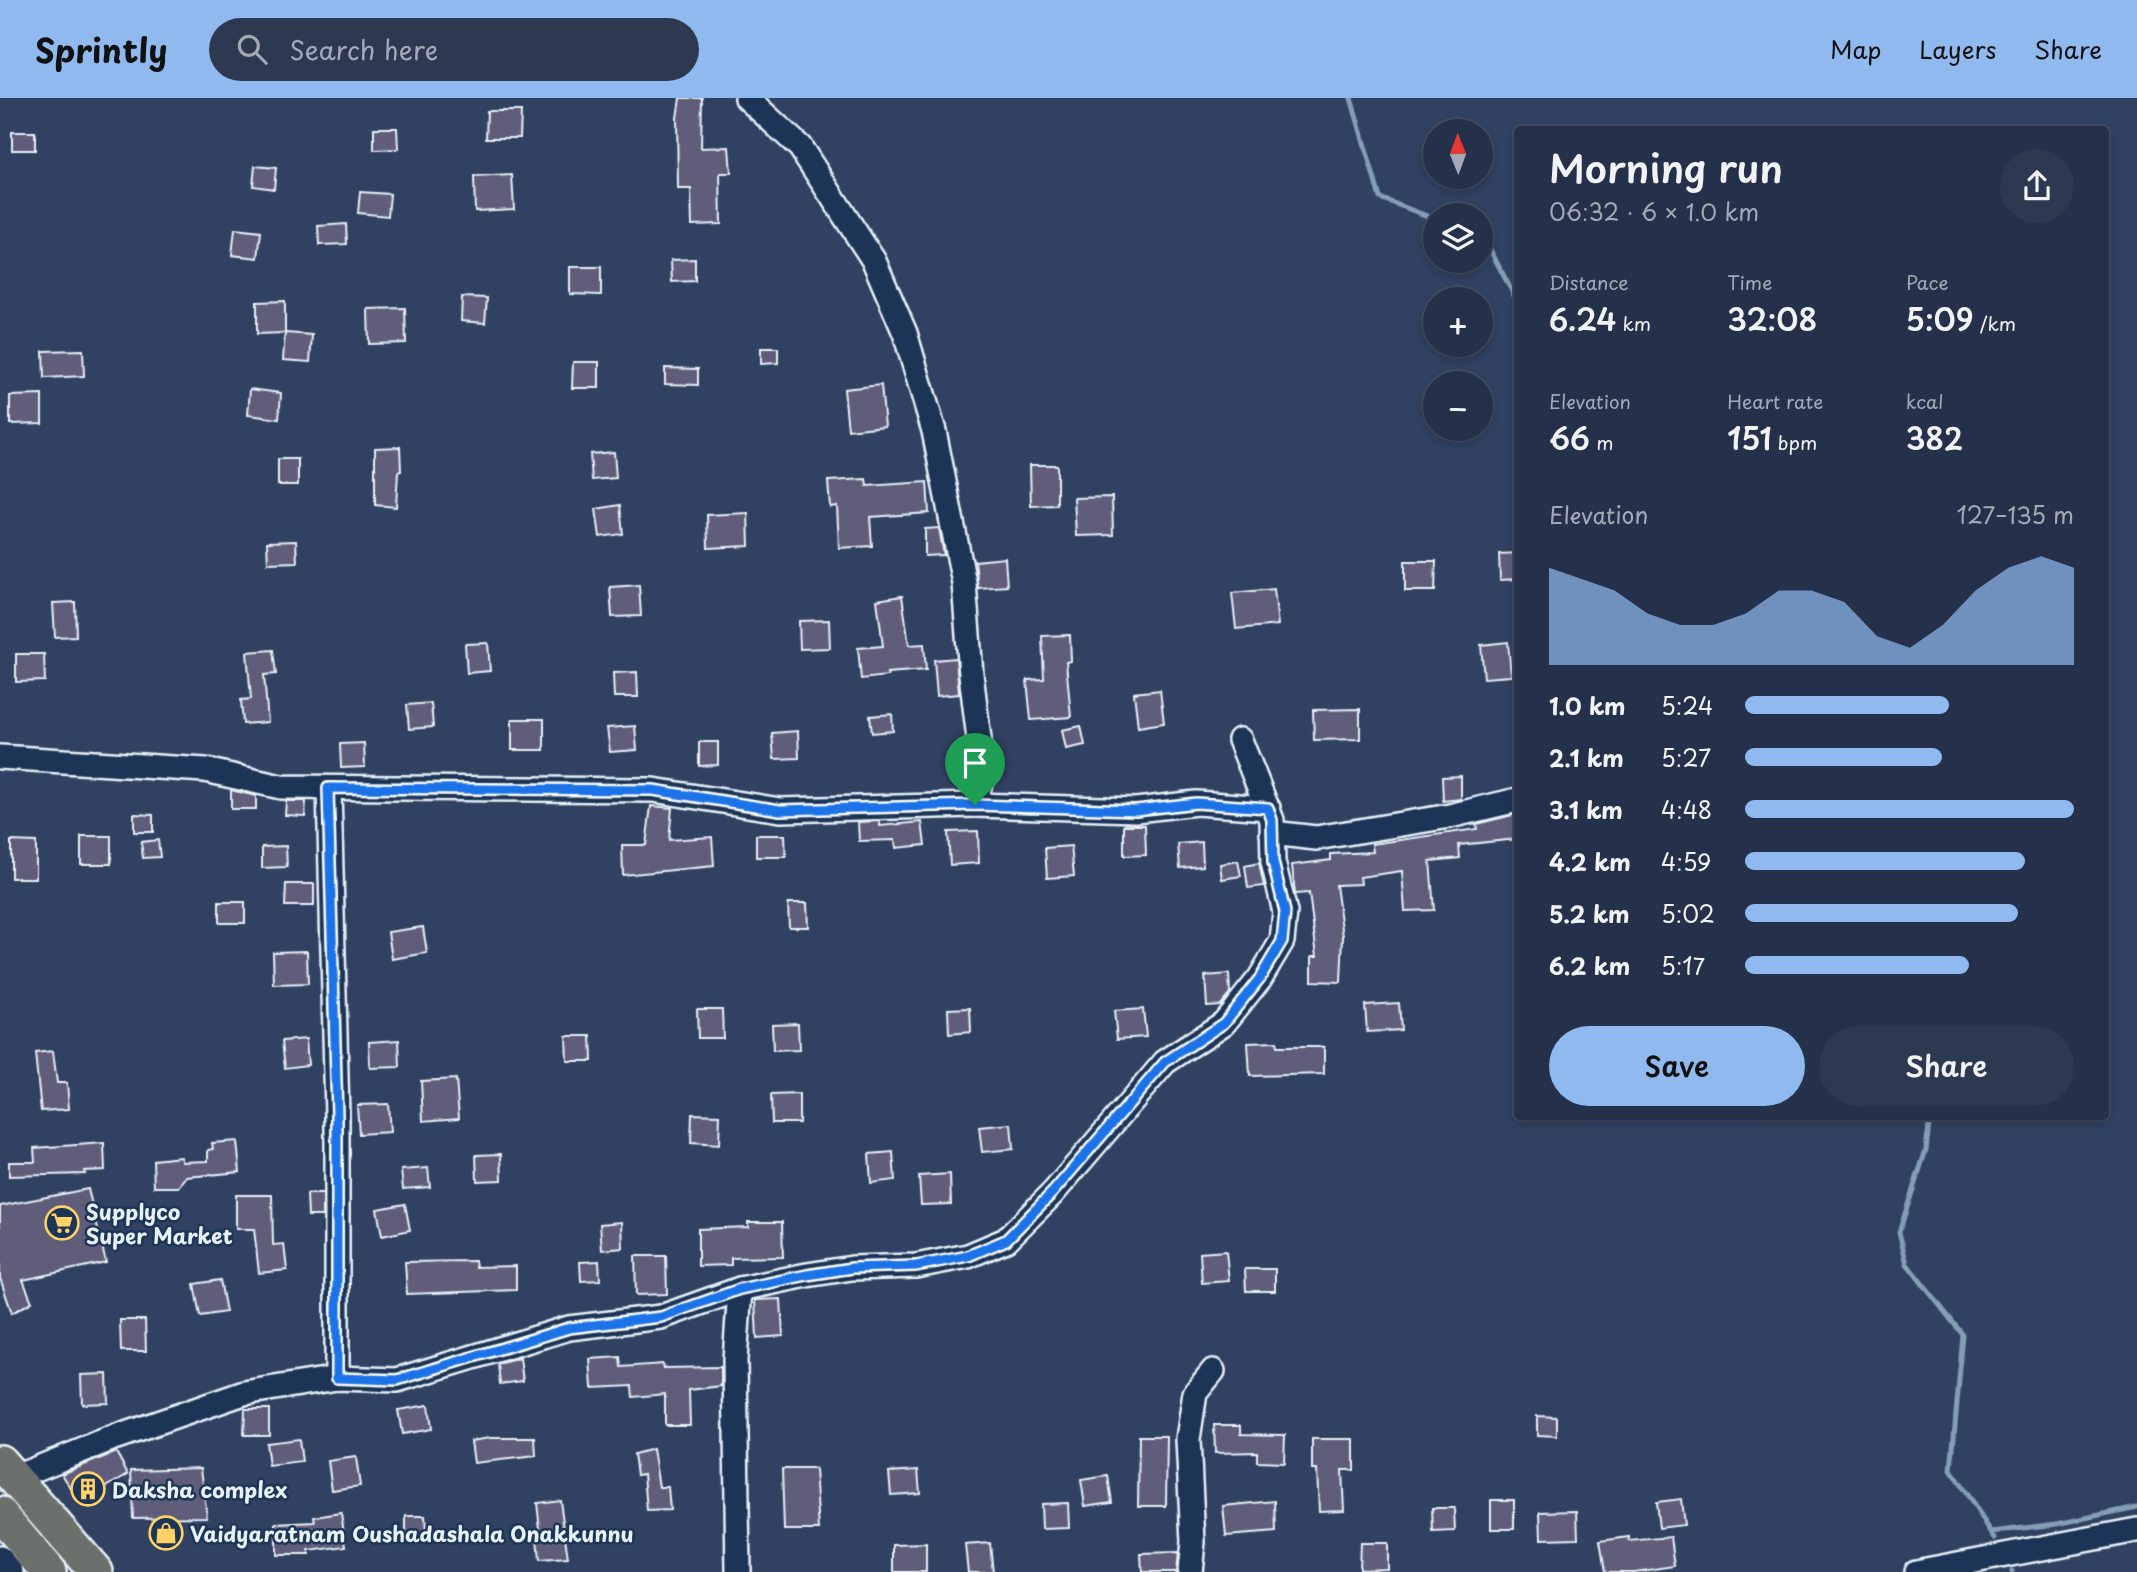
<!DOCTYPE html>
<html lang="en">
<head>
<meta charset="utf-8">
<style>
  body { margin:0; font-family:"Playpen Sans",sans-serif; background:#2d3951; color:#f1f3f6; height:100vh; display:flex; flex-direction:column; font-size:26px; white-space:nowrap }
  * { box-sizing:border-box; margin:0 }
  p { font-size:23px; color:#a3a9b5 }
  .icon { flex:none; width:38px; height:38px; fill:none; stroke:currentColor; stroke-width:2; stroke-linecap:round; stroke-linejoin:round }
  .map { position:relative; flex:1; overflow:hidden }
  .sheet { position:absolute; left:1514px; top:28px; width:595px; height:994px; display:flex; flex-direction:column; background:#25314a; border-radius:7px; box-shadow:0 4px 10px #0003,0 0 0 2px #424c62 }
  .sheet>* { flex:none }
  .needle { width:46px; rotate:359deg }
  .buttons { position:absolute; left:1423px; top:21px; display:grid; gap:14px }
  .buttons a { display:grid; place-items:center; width:70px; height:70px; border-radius:50%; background:#25314a; box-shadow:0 4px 10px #0003,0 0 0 2px #424c62; font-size:35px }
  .pin { position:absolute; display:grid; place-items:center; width:60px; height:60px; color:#fff; margin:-72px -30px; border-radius:50% 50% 50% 0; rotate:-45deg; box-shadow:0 0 7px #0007 }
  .pin .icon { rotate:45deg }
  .round { display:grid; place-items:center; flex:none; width:74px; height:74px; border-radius:37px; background:#2d3951 }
  .head { display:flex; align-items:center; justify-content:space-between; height:119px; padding:0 35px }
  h1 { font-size:38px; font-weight:600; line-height:52px }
  .metrics { display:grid; grid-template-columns:repeat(3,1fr); gap:10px; height:119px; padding:7px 35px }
  .metrics div { display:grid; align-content:center }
  .metrics b { font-size:30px; font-weight:600 }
  .metrics small { font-size:19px; font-weight:400 }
  .metrics p { font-size:19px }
  .chart { height:196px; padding:14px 35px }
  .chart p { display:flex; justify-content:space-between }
  .chart svg { width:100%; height:126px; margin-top:7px; fill:#90b9f0; opacity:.7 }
  .action { display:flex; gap:14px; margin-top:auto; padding:14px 35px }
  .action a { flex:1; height:80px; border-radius:42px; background:#90b9f0; color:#111; font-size:28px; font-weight:600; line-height:80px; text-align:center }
  .action a+a { background:#2d3951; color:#f1f3f6 }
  ul { padding:0 35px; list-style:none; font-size:23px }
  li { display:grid; grid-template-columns:112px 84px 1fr; align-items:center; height:52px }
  li i { height:18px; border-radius:9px; background:#90b9f0 }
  header { display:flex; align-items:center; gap:42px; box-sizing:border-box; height:98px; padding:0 35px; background:#90b9f0; color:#111 }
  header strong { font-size:33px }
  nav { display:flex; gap:38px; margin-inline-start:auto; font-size:24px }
  .search { width:490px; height:63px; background:#2d3951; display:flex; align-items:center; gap:18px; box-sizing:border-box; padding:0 24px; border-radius:38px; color:#a3a9b5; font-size:26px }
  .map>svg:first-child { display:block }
</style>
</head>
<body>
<header>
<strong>Sprintly</strong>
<div class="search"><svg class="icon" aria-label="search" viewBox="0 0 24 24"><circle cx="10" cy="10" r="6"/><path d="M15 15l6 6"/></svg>Search here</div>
<nav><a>Map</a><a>Layers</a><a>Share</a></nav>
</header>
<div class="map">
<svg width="2137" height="1474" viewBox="0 0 2137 1474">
  <rect width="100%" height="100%" fill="#314162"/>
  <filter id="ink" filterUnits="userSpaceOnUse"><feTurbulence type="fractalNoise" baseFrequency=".0143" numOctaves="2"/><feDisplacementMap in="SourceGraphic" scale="14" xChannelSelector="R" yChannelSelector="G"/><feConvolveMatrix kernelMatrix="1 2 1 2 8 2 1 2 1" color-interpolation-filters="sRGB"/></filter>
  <g filter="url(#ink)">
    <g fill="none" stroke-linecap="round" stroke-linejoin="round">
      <g stroke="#849eb5" stroke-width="5">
        <polyline points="1351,0 1380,100 1435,121"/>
        <polyline points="1480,138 1484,140 1517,203"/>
        <polyline points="1930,1018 1926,1052 1899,1134 1907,1166 1963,1237 1951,1372 1995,1440"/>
        <polyline points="1991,1434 2057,1426 2137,1409"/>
        <polyline points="2012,1473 2012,1474"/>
      </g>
    </g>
    <g fill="#605d7a" stroke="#e8f1f8" stroke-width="2">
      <polygon points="680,0 702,0 701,50 729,49 731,75 720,75 721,126 692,127 691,91 678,91 677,20"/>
      <polygon points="487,13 521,13 520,40 486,40"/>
      <polygon points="374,30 397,30 398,51 374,52"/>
      <rect x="12" y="34" width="23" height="18"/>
      <polygon points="255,68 276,70 274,91 253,88"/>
      <polygon points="512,77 514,111 475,113 474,79"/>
      <polygon points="360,94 390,96 388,118 358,115"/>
      <polygon points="346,126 347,146 319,147 318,128"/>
      <polygon points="235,131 261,134 258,160 232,157"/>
      <polygon points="695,161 695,183 672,184 671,162"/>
      <polygon points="570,169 601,169 601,197 570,196"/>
      <polygon points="462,199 487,200 485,225 461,223"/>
      <polygon points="285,203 285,235 257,236 257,204"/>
      <polygon points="405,210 406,245 369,246 368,211"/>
      <polygon points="285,235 312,237 310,264 283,262"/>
      <polygon points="761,250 778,250 778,265 761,266"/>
      <polygon points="83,252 84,278 44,280 43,253"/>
      <polygon points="573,264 599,264 599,290 572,290"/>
      <polygon points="665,270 698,271 698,287 665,286"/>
      <polygon points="881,287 885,328 848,332 844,291"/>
      <polygon points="250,291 281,295 279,321 248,317"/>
      <polygon points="42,297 42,325 10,326 10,298"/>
      <polygon points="400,349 401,373 398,374 396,409 375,407 375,350"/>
      <polygon points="614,354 616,380 592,382 590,356"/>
      <rect x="278" y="361" width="20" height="26"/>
      <polygon points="1030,367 1057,367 1057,407 1031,408"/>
      <polygon points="866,381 867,388 927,384 929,415 870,419 872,448 839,450 837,408 830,409 828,383"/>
      <polygon points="1112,399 1113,437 1076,438 1074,400"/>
      <polygon points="620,407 623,436 600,439 596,411"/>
      <polygon points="748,415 749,448 708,450 707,417"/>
      <polygon points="939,430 944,457 925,458 925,431"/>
      <polygon points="296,443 297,464 268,465 267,444"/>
      <polygon points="1517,455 1517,481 1500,482 1499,456"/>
      <polygon points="1005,460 1007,488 978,490 975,463"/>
      <polygon points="1405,463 1436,463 1435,493 1405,493"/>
      <polygon points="639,487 641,518 612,519 610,489"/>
      <polygon points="1274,491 1278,527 1236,531 1232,495"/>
      <polygon points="902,498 909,547 924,546 926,572 887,575 888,578 861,581 858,550 883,548 877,502"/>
      <polygon points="75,504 76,538 55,539 53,505"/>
      <polygon points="829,522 830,550 800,551 799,523"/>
      <polygon points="1070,537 1071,563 1066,564 1071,619 1031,622 1027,582 1044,581 1042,538"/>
      <polygon points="1508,544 1511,578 1484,580 1481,547"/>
      <polygon points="488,545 490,573 467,575 465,546"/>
      <polygon points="273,552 276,576 264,577 268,624 243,626 241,602 251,601 247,554"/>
      <polygon points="16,556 44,556 45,583 16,584"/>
      <polygon points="956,560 959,596 937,598 934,562"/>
      <polygon points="637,574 638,599 614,599 613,575"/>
      <polygon points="1160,592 1164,625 1138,629 1134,595"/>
      <polygon points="431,605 433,629 409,631 407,607"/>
      <polygon points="1360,611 1360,641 1314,642 1313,612"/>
      <polygon points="892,616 893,633 872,635 870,618"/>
      <rect x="512" y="621" width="32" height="31"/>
      <polygon points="635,628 637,652 610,654 607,630"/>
      <polygon points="1081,628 1085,647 1066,651 1062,632"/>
      <polygon points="798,633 799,660 774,661 772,635"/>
      <polygon points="699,644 718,644 718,667 699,668"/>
      <polygon points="364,645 365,669 341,670 340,646"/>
      <polygon points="1461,678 1461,701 1443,703 1442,679"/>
      <polygon points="231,692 256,698 256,711 231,711"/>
      <polygon points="286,703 306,703 305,718 285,717"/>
      <polygon points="651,708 672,710 669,742 712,739 714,768 623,777 622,747 646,747"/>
      <polygon points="134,716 153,717 153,734 134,734"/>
      <polygon points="1517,716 1517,741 1459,747 1460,760 1430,763 1434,812 1405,813 1402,773 1360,779 1361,786 1336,787 1343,838 1341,884 1312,883 1312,858 1317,858 1309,795 1295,796 1292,767 1331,762 1331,756 1373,754 1372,746 1477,731 1476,726"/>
      <polygon points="880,723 880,728 922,724 925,747 896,750 895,742 859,743 858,724"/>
      <polygon points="1124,727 1145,727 1146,757 1124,758"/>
      <polygon points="978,733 979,765 950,767 948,734"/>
      <polygon points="756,737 785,737 786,759 756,759"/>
      <rect x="81" y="738" width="30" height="28"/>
      <polygon points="158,742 160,759 143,760 141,744"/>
      <polygon points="11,743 36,744 36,780 11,780"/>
      <polygon points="1202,744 1203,768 1180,770 1178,746"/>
      <polygon points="286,748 287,769 262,770 262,749"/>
      <polygon points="1071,748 1074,778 1047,780 1045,750"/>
      <polygon points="1238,763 1241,778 1222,781 1220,766"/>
      <polygon points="1259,765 1264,788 1248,790 1245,768"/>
      <polygon points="286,786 314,786 314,808 285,808"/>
      <rect x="219" y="804" width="26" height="21"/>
      <polygon points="788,805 807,805 808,829 789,829"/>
      <polygon points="423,829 427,855 392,861 388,834"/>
      <polygon points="307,853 308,886 274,887 273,854"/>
      <polygon points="1229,876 1230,895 1220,907 1207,908 1205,878"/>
      <polygon points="1399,905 1401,932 1367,934 1365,907"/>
      <polygon points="970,910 971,934 949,936 948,911"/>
      <polygon points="697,911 722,911 723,940 698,940"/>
      <polygon points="1143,911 1146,939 1117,941 1114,913"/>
      <polygon points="798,925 799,952 773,953 772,926"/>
      <polygon points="566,938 591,938 592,963 567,963"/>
      <polygon points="306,941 308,967 285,970 282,943"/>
      <polygon points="399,942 400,969 370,970 369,944"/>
      <polygon points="1276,944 1277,949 1324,949 1324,976 1250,978 1248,945"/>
      <polygon points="53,953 57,985 67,985 69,1011 41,1013 35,955"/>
      <polygon points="456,981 459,1020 423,1023 421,983"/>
      <polygon points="799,996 799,1025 772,1025 771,997"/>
      <polygon points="388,1006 390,1034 359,1036 357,1007"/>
      <polygon points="692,1016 720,1017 719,1047 691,1045"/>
      <polygon points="1011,1026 1013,1051 982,1054 979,1029"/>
      <polygon points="237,1043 240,1074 187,1079 179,1089 154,1089 153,1062 181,1059 183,1064 208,1063 208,1052 213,1051 212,1045"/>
      <polygon points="104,1045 105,1072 84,1073 85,1076 9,1078 9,1064 35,1064 34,1050"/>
      <polygon points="893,1054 895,1082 871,1085 869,1056"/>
      <polygon points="501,1056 502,1082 477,1083 476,1057"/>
      <polygon points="428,1070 430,1089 403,1091 401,1072"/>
      <polygon points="950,1076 951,1106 921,1107 919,1078"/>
      <polygon points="88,1091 106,1164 23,1182 32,1204 12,1215 0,1180 0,1108"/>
      <polygon points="307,1096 323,1096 323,1118 308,1118"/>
      <polygon points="236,1097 272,1097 273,1147 284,1146 287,1172 259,1175 254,1131 236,1131"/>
      <polygon points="405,1106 410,1132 382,1138 377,1111"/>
      <polygon points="622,1124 623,1150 602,1152 600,1126"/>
      <polygon points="748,1124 782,1124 783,1159 731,1160 731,1167 698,1168 698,1131 748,1129"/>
      <polygon points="1226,1153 1229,1183 1202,1185 1200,1155"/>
      <polygon points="635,1158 666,1158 667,1196 636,1197"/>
      <polygon points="475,1163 476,1169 516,1168 516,1192 407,1196 405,1164"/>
      <polygon points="599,1163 600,1182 581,1183 580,1164"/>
      <polygon points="1245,1171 1275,1171 1275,1193 1246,1193"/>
      <polygon points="220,1182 226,1214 200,1218 194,1186"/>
      <polygon points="781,1201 783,1238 757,1240 755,1202"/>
      <polygon points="120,1222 145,1222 146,1253 121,1253"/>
      <polygon points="620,1259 621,1269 663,1266 664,1270 721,1269 721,1288 689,1292 690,1327 665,1327 665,1296 633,1299 632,1288 592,1290 590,1261"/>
      <polygon points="520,1260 523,1283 500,1286 498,1266"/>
      <polygon points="107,1276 108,1305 82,1306 81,1277"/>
      <polygon points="428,1307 431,1331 402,1336 398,1312"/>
      <polygon points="245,1311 269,1311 269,1337 244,1337"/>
      <polygon points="1537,1318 1557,1319 1557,1338 1537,1337"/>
      <polygon points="1214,1327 1241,1327 1241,1336 1285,1337 1284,1365 1257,1364 1257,1354 1215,1355"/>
      <polygon points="1139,1338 1167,1338 1166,1408 1138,1408"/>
      <polygon points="490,1340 535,1340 536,1358 474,1365 471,1343"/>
      <polygon points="299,1341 302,1364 269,1368 266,1345"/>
      <polygon points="1312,1341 1354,1341 1354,1372 1342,1372 1344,1412 1319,1413 1317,1372 1312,1372"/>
      <polygon points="653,1351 659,1389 668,1389 670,1412 647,1413 644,1376 637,1377 634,1356"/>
      <polygon points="116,1354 128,1376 80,1405 62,1376"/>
      <polygon points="356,1359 360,1388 332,1392 328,1363"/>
      <polygon points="201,1370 207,1419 133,1420 131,1372"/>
      <polygon points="782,1371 815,1371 819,1432 784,1432"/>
      <polygon points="918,1372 920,1395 891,1397 889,1374"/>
      <polygon points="1108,1378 1112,1404 1085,1408 1081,1382"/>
      <polygon points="1681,1401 1684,1427 1659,1430 1656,1404"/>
      <polygon points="560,1402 568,1461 539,1463 537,1440 541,1439 537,1405"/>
      <rect x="1491" y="1402" width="23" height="29"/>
      <polygon points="1275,1403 1276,1434 1226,1438 1223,1408"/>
      <polygon points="1068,1405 1069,1430 1042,1431 1041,1406"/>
      <polygon points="1432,1410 1454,1410 1455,1433 1433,1434"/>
      <polygon points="1577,1413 1578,1440 1541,1441 1540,1414"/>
      <polygon points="341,1415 346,1448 309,1453 309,1457 276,1457 276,1426 315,1424 314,1419"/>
      <polygon points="406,1418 425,1418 426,1439 406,1439"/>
      <polygon points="1629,1439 1629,1443 1671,1439 1675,1468 1634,1474 1605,1474 1600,1443"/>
      <polygon points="990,1445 993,1474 968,1474 965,1447"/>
      <polygon points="1360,1445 1387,1445 1387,1470 1359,1471"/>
      <polygon points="926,1446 926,1474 894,1474 894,1447"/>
      <polygon points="1178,1455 1176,1474 1142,1474 1141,1456"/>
    </g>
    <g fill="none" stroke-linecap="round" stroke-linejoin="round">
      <defs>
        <g id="minor">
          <polyline points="0,659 205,672 281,689 653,692 780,712 975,707 983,673 971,576 964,485 934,333 905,235 874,163 800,49 747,0"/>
          <polyline points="329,690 337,1018 337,1280"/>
          <polyline points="975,707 1136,712 1196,705 1268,710"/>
          <polyline points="1272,735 1316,740 1450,718 1517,702"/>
          <polyline points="13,1380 111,1341 244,1295 337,1280 397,1282 569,1230 661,1219 740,1191 807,1177 852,1170 916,1168 968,1158 1006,1142 1053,1095 1165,964 1224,925 1260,880 1282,843 1285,814 1273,764 1272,722 1240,642"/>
          <polyline points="0,1460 12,1474"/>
          <polyline points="738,1474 735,1262 740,1191"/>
          <polyline points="1190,1474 1193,1444 1188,1341 1195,1295 1213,1273"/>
          <polyline points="1916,1474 2137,1432"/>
        </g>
        <g id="highway">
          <polyline points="0,1364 96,1474"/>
          <polyline points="0,1416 49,1474"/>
        </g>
      </defs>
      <use href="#minor" stroke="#e8f1f8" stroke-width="28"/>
      <use href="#highway" stroke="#e8f1f8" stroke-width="38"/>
      <use href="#minor" stroke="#1d3557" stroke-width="23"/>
      <use href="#highway" stroke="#6c706d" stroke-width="33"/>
    </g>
  </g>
  <g fill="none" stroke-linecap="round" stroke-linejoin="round" filter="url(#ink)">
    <defs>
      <polygon id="route" points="328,690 653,692 780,712 975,707 1136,712 1196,705 1268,710 1272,722 1273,764 1285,814 1282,843 1260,880 1224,925 1165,964 1053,1094 1006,1142 968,1158 916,1168 852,1170 807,1177 740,1191 661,1219 569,1230 397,1282 337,1280 337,1018"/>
    </defs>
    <use href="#route" stroke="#fff" stroke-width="14"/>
    <use href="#route" stroke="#1a73e8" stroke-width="9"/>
  </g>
  <defs>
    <symbol id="supermarket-ring" viewBox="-11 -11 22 22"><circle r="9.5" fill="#1d3557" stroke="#ffd166" stroke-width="1.5"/><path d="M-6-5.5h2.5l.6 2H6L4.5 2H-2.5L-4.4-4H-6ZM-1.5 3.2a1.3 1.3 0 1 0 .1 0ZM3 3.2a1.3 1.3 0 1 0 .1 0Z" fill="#ffd166"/></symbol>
    <symbol id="building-ring" viewBox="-11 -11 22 22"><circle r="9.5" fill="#1d3557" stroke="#ffd166" stroke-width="1.5"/><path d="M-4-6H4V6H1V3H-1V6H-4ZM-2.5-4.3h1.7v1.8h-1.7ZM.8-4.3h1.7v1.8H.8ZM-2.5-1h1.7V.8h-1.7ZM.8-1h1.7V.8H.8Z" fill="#ffd166"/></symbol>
    <symbol id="shop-ring" viewBox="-11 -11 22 22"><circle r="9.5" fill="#1d3557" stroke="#ffd166" stroke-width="1.5"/><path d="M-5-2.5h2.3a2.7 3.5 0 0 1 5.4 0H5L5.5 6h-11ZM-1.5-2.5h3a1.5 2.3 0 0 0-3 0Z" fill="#ffd166"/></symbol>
  </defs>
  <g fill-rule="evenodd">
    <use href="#supermarket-ring" x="43" y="1106" width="38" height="38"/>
    <use href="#building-ring" x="69" y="1372" width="38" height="38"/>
    <use href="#shop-ring" x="147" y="1416" width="38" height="38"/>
  </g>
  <g text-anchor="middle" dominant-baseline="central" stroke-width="5" stroke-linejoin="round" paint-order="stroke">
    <g font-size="21" font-weight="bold" fill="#e8f1f8" stroke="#1d3557" text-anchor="start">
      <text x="86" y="1113">Supplyco<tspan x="86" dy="24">Super Market</tspan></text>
      <text x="112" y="1391">Daksha complex</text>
      <text x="190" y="1435">Vaidyaratnam Oushadashala Onakkunnu</text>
    </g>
  </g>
</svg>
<div class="buttons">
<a><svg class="needle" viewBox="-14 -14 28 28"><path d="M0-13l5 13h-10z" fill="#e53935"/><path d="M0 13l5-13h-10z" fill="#a3a9b5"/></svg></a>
<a><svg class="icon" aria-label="layers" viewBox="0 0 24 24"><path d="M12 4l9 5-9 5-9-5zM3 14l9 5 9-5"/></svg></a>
<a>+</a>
<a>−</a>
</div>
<div class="pin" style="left:975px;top:707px;background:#1e9e55"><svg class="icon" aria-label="arrive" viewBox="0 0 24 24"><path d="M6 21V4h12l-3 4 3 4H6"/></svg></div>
<section class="sheet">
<div class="head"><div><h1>Morning run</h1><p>06:32 · 6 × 1.0 km</p></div><a class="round"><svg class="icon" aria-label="share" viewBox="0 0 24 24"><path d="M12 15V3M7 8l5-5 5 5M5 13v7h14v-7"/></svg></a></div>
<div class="metrics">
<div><p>Distance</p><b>6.24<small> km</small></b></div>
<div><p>Time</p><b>32:08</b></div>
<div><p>Pace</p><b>5:09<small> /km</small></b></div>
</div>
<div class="metrics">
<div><p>Elevation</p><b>66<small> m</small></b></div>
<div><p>Heart rate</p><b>151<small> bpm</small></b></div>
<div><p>kcal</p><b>382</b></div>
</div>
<div class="chart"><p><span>Elevation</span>127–135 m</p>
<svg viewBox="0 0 160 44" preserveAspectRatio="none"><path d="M0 44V10L10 14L20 18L30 26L40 30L50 30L60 26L70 18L80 18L90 22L100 34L110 38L120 30L130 18L140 10L150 6L160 10V44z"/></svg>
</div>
<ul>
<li><b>1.0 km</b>5:24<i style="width:62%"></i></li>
<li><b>2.1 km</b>5:27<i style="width:60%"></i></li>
<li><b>3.1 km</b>4:48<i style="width:100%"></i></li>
<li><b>4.2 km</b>4:59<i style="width:85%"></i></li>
<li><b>5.2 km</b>5:02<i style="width:83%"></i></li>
<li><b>6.2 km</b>5:17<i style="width:68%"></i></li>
</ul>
<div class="action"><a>Save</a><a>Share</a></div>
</section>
</div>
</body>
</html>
